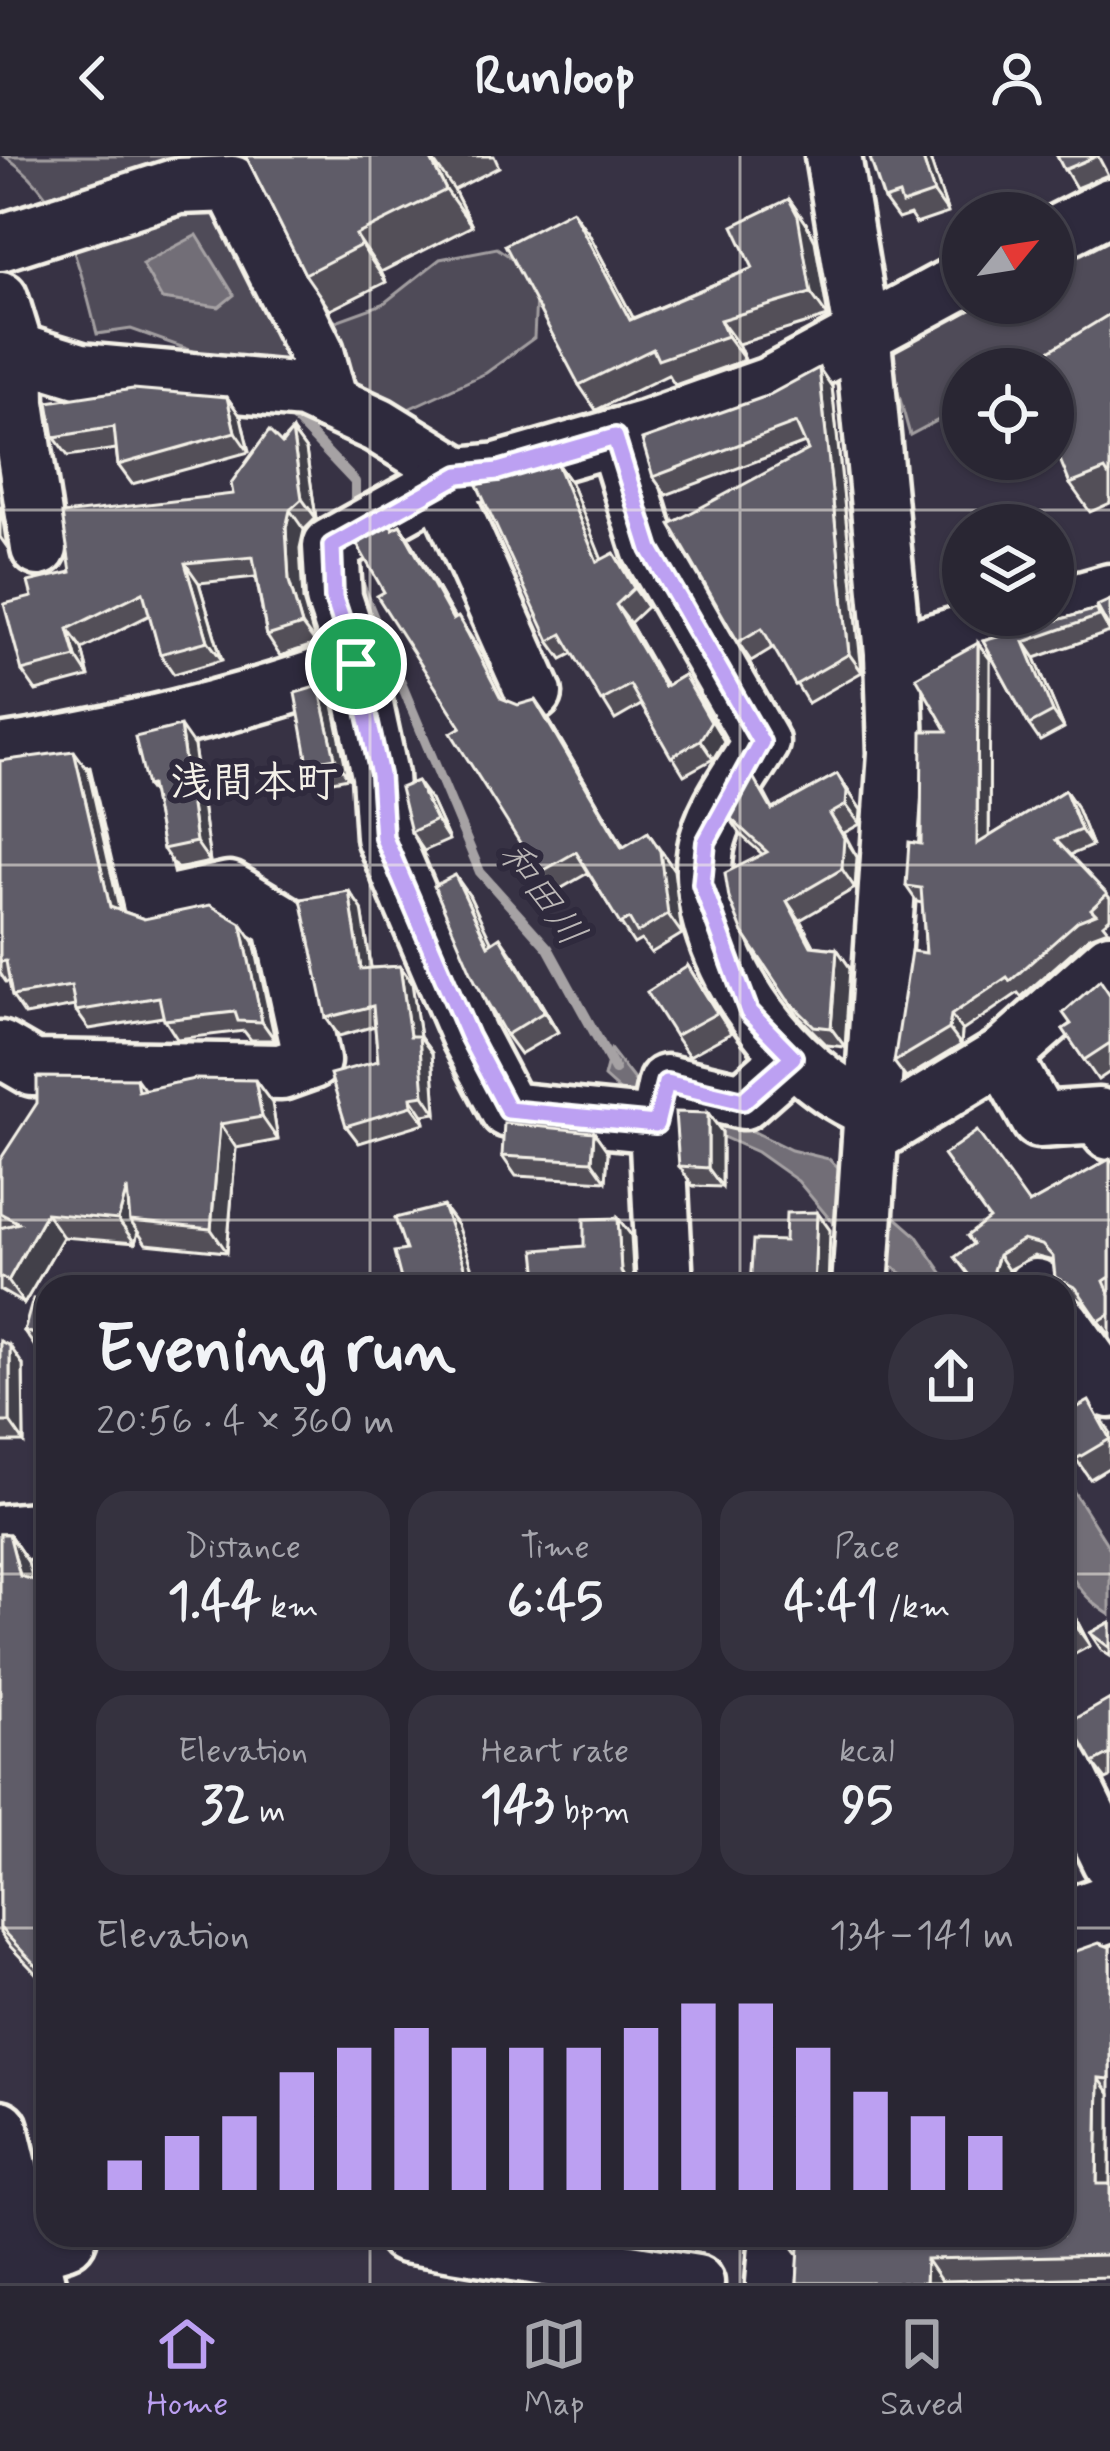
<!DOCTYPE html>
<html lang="en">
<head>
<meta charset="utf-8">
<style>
  body { margin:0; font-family:Mynerve,"Klee One",sans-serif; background:#35323f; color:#f1f3f6; height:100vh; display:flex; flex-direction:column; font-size:45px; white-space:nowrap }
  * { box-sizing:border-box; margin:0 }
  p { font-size:39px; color:#a5a5ac }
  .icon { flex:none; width:66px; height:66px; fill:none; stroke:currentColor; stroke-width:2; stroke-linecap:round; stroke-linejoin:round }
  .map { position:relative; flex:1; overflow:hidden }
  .panel { position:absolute; left:36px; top:1119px; width:1038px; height:972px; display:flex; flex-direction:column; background:#292633; border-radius:36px; box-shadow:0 3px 9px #0004,0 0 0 3px #45434e }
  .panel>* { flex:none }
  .needle { width:78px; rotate:60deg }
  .tools { position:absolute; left:942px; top:36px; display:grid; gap:24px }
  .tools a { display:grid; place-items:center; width:132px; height:132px; border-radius:50%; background:#292633; box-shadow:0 3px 9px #0004,0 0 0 3px #45434e; font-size:60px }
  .pin { position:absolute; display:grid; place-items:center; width:102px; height:102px; color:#fff; margin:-51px; border:6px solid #fff; border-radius:50%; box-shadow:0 3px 12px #0007 }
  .round { display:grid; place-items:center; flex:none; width:126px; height:126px; border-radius:63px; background:#35323f }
  .headline { display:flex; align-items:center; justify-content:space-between; height:204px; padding:0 60px }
  h1 { font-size:66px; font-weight:700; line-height:90px }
  .figures { display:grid; grid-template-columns:repeat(3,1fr); gap:18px; height:204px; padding:12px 60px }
  .figures div { display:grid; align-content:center; border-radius:30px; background:#35323f; text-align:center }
  .figures b { font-size:51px; font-weight:700 }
  .figures small { font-size:33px; font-weight:400 }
  .figures p { font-size:33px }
  .chart { height:336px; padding:24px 60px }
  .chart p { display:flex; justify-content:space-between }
  .chart svg { width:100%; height:216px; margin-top:12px; stroke:#bca0f2; stroke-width:6 }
  header { display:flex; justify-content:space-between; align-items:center; height:156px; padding:0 60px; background:#292633; font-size:54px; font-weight:700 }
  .tab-bar { display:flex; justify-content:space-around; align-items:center; height:168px; border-top:3px solid #45434e; background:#292633; font-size:33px; color:#a5a5ac }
  .tab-bar a { display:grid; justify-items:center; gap:6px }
  .tab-bar .current { color:#bca0f2 }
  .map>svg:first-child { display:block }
</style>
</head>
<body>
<header><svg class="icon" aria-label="back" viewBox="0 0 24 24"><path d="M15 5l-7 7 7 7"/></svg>Runloop<svg class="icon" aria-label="person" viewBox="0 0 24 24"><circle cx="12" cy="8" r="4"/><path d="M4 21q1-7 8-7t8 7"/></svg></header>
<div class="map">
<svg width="1110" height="2127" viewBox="0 0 1110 2127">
  <rect width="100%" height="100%" fill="#373244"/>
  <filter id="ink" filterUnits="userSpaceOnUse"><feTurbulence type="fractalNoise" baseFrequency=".00833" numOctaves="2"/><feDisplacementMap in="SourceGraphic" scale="24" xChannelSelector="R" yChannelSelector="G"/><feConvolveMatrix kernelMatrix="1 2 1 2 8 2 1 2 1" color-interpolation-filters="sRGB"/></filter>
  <g filter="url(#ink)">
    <g fill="#504b59" stroke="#a29ea0" stroke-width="3">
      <path d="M4,0h222l-6,47 105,122 58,-21 57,-45 57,-11 40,27 -3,63 -48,35 -82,38 -180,-49 -93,-33 -34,5c-17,-66 -32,-140 -93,-178z"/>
      <polygon points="1110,58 1110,172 1033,213 963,213 963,251 910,279 881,175 963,147 1053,147 1053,87"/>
    </g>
    <g fill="#726e77" stroke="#a6a2a4" stroke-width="3">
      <polygon points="197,79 234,139 219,151 162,143 142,108"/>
      <polygon points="611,894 649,943 699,949 791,994 829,1003 916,1079 952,1131 913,1131 906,1120 842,1078 798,1025 757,996 682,963 642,955 604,921"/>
      <path d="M1062,1317l48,76v66c-59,-38 -48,-79 -48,-142z"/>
    </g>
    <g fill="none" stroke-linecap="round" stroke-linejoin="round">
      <g stroke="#a6a2a4" stroke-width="10">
        <polyline points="286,253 355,326 355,358"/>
        <polyline points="356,419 480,716 548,792 615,914"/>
      </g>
      <defs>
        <g id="minor">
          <polyline points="833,0 862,175 893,497 896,597 860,1131"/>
          <polyline points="1053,79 1110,50"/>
          <polyline points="0,87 178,30 232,28 316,196 330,247"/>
          <polyline points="0,143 16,195 17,247 39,392"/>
          <polyline points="16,195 81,215 304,235 378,269 459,319 498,315 647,272 769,229 963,124"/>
          <path d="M615,281l35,112 111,193c-19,32 -49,69 -55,106 -17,98 77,229 167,262"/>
          <polyline points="459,319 331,390 334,442 356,508 380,619 384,681 469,880 508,954 657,969"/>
          <polyline points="441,328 534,537"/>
          <polyline points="1053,452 1110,436"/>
          <polyline points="893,497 1028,459"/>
          <path d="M0,597c123,-19 239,-47 356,-89"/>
          <polyline points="0,893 33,912 281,916 312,905 282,766 229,734 152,751 112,580"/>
          <polyline points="1003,900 1039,964 1099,960 1110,976"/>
          <polyline points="871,980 1003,900 1110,805"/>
          <polyline points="665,1131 657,969 666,927 743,945 793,901"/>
          <polyline points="1035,1131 1036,1131"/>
          <polyline points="1062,1167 1110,1234"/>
          <polyline points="1062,1254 1110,1218"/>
          <polyline points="0,1377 48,1373"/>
          <polyline points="1062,1607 1110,1705"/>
          <polyline points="0,1972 37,2127"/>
          <polyline points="405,2079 696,2127"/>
          <polyline points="774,2127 778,2079"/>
        </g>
        <g id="highway">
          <polyline points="1062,1769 1110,1752"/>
          <polyline points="0,2098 63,2079"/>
        </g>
      </defs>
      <use href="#minor" stroke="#f4f1e8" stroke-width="63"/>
      <use href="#highway" stroke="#f4f1e8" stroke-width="75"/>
      <use href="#minor" stroke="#2f2a3d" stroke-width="54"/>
      <use href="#highway" stroke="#2f2a3d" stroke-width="66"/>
    </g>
    <g fill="#524f59" stroke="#f4f1e8" stroke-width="3">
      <polygon points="246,0 494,0 499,11 454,34 472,70 381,116 386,126 330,154 305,118"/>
      <polygon points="875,0 929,0 948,57 916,68 910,59 898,63 884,44"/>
      <polygon points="1057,0 1098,0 1108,19 1076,32"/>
      <polygon points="789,43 806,67 815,85 828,161 738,188 745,204 675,229 668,219 596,254 579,229 589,78 633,162 753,112"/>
      <polygon points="1110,158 1110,347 1090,356 1070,328"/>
      <polygon points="832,231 862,516 808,547 774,491 751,505 738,486 808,294 805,287 666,339 653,321"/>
      <polygon points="227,241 241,261 249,296 132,328 118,309 116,293 68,300 54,281"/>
      <polygon points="292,275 306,294 316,362 304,374 300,392 303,444 316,488 280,500 267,480 256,421 199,427 222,504 174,518 160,498 150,459 82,493 89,521 36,535 22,515 32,441 71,416 233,338"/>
      <polygon points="557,308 571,327 601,403 627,416 647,451 630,467 665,530 684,519 724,585 713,603 684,619 641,549 615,564 574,497 562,503 549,485"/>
      <polygon points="400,369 413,389 455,463 482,498 505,544 549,564 623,691 662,696 674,714 682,778 651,797 641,784 634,788 588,717 553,737 539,717 461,571 394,372"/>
      <polygon points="1097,453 1110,476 1035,502 1064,572 1040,585 1029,569 983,485"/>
      <polygon points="990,503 989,681 1065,634 1076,650 1092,690 1070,699 1110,742 1110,762 1103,768 1108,774 1089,781 1021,841 1018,837 962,875 961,889 906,922 894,906 926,797 922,747 917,746 906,730 921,688 947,575"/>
      <polygon points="319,530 333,549 348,622 322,627 308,607"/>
      <polygon points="194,590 210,706 177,713 163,693 153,638 147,630"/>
      <polygon points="0,605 88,614 119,754 144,763 254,786 275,884 251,884 244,875 177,883 163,861 89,873 76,855 75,850 25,859 12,840 9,826 6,826 0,817"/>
      <polygon points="837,618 861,654 860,668 844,677 857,701 855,732 800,764 814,790 837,793 850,812 845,891 827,889 800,862 743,777 762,698 742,680 729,661 765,638 773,653"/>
      <polygon points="431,644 449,684 424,695 411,676"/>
      <polygon points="469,739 491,787 514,801 558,876 520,898 506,879"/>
      <polygon points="362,753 371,812 400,810 412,827 420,881 432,897 436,957 423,959 425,967 359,987 346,970 378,905 375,870 339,880 326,862"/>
      <polygon points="688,810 731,877 689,900 675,880"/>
      <polygon points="1110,838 1110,916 1098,924 1063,873"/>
      <polygon points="136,922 144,933 272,947 278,984 236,992 227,1096 146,1088 138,1076 135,1087 63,1081 24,1148 0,1134 0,1004"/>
      <polygon points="708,957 722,976 722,1031 693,1030 679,1010"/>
      <polygon points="594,976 608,996 606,1025 516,1020 502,1000"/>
      <polygon points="1110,1003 1110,1180 1087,1148 1066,1137 1055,1121 1053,1105 1034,1100 1008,1114 1004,1131 977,1131 1029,1048"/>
      <polygon points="48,1147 48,1198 38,1195 24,1175"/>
      <polygon points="0,1185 23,1209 24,1286 0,1286"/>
      <polygon points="1103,1265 1110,1276 1110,1311 1090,1323 1076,1303"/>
      <polygon points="0,1378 9,1378 28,1406 33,1424 48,1428 48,1830 8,1788 0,1777"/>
      <polygon points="1062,1436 1090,1490 1062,1505"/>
      <polygon points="1110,1466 1110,1500 1102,1495 1090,1477"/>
      <polygon points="1110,1543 1110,1622 1106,1624 1093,1607"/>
      <polygon points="1062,1679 1074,1703 1062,1709"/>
      <polygon points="1110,1791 1110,2121 941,2125 941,2127 797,2127 799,2099 792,2090 1062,2079"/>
      <polygon points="707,2079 747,2079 746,2085"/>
    </g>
    <g fill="#424048" stroke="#f4f1e8" stroke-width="3">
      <polygon points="430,0 454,34 472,70 446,34"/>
      <polygon points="922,0 929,0 948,57 934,37"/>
      <polygon points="789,43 806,67 815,85 828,161 811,137"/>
      <polygon points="572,54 589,78 647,188 630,164"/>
      <polygon points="356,79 381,116 386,126 361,89"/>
      <polygon points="720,164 738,188 745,204 727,180"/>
      <polygon points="819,212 832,231 862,516 849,498"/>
      <polygon points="227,241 241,261 249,296 235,276"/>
      <polygon points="292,275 306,294 316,362 302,343"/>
      <polygon points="557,308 571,327 610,424 597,406"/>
      <polygon points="0,350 1,352 7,391 0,381"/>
      <polygon points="290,354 304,374 300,392 303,444 316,488 302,469 289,425 286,372"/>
      <polygon points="400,369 413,389 467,484 453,464"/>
      <polygon points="614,397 627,416 647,451 634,432"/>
      <polygon points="185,407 199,427 222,504 208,485"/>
      <polygon points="616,449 630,467 677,549 664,531"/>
      <polygon points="458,461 482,498 515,562 501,542"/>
      <polygon points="68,473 82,493 89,521 76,501"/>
      <polygon points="1024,486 1035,502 1064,572 1053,556"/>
      <polygon points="978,487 990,503 989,704 977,688"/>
      <polygon points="684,519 724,585 713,603 700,584"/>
      <polygon points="319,530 333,549 348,622 335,602"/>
      <polygon points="535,544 549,564 636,712 622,692"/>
      <polygon points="180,570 194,590 210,706 196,686"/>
      <polygon points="74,595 88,614 123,770 110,751"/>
      <polygon points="837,618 861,654 860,668 846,649"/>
      <polygon points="417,625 431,644 449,684 436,664"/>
      <polygon points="1065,634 1076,650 1092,690 1081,674"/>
      <polygon points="830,658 857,701 855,732 842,713"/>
      <polygon points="648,676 674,714 682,778 668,758"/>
      <polygon points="455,719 469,739 502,808 488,789"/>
      <polygon points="349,735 362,753 374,830 361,813"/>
      <polygon points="787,745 800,764 824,809 811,790"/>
      <polygon points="241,767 254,786 275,884 262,866"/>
      <polygon points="500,781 514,801 558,876 544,856"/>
      <polygon points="837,793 850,812 845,891 831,872"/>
      <polygon points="400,810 412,827 420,881 432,897 436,957 424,939 410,880"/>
      <polygon points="951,859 962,875 961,889 949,873"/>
      <polygon points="255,924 272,947 278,984 262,961"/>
      <polygon points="411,941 423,959 425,967 412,950"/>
      <polygon points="708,957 722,976 722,1031 708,1012"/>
      <polygon points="220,968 236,992 227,1096 211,1073"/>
      <polygon points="594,976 608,996 606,1025 592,1005"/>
      <polygon points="127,1033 130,1065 138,1076 135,1087 118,1064"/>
      <polygon points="443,1050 457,1069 478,1131 473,1131 469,1125"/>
      <polygon points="817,1056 830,1074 828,1131 814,1131"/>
      <polygon points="46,1057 63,1081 24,1148 8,1125"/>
      <polygon points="618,1062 631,1079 634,1131 630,1131 621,1116"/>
      <polygon points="998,1099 1008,1114 1004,1131 997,1131 993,1114"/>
      <polygon points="10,1190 23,1209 24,1286 10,1266"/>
      <polygon points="9,1378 28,1406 40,1448 20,1420"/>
      <polygon points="1062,1436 1090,1490 1076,1470 1062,1443"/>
      <polygon points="1099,1922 1110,1938 1110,2048 1097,2028"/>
      <polygon points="926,2103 941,2125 941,2127 925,2127"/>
    </g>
    <g fill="#5f5c67" stroke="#f4f1e8" stroke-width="3">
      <polygon points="246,0 429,0 446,34 356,79 361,89 305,118"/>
      <polygon points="875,0 922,0 934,37 902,48 899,39 884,44 870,2"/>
      <polygon points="1057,0 1095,0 1095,1 1064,14"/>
      <polygon points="789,43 798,60 811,137 720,164 727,180 658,204 653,193 579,229 505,89 572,54 630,164 753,112 733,70"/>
      <polygon points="1110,158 1110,318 1108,319 1105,314 1070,328 1054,289 1068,280 1053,251 1053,213 1034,213 1031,206"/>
      <polygon points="819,212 849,498 795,529 762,472 738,486 670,368 808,294 796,267 653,321 642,284 767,240"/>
      <polygon points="133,233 227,241 235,276 118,309 114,271 54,281 48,246"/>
      <polygon points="269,275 282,288 292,275 302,343 290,354 286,372 289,425 302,469 267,480 253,401 185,407 208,485 160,498 143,436 68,473 76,501 22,515 4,448 32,441 28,426 71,416 62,358 233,338 231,327"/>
      <polygon points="557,308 597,406 614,397 634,432 616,449 664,531 684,519 711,566 700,584 671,601 630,529 601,545 562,478 549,485 477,329"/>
      <polygon points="390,366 393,373 400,369 453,464 458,461 468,478 501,542 518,549 535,544 622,692 648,676 660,695 668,758 637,777 629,763 620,768 576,696 539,717 451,577 461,571 377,440 384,436 355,385"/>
      <polygon points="1110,444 1110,474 1097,450"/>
      <polygon points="1097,453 1099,460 1024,486 1053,556 1029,569 983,485"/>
      <polygon points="978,487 977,688 1065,634 1081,674 1056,684 1107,738 1091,753 1096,758 1078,765 1010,825 1007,821 951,859 949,873 894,906 911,795 926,797 921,732 906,730 909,686 921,688 922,575 947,575 916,521"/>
      <polygon points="319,530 335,602 308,607 295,537"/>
      <polygon points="180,570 196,686 163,693 151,629 147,630 135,581"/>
      <polygon points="74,595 110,751 144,763 210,749 241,767 262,866 238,865 235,856 164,864 159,841 76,855 71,830 12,840 6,805 0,806 0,605"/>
      <polygon points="837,618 847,635 846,649 830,658 844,682 842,713 787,745 811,790 837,793 831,872 814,870 787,843 743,777 729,742 725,717 767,696 729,661 752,619 772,654"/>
      <polygon points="417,625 436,664 411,676 400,632"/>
      <polygon points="455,719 488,789 500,781 544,856 506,879 475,825 434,730"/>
      <polygon points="349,735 361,813 400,810 410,880 419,880 424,939 411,941 412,950 346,970 330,918 378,905 373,850 326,862 301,743"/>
      <polygon points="688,810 717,857 675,880 647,836"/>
      <polygon points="1100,824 1110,839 1110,887 1084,904 1063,873 1071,868 1063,857"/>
      <polygon points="37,921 136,922 138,935 194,923 255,924 262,961 220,968 211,1073 130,1065 127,1033 118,1064 46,1057 8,1125 0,1120 0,1072 19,1067 0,1057 0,1004 37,947"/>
      <polygon points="675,956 708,957 708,1012 679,1010"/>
      <polygon points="504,967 594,976 592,1005 502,1000"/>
      <polygon points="977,975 1029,1048 1110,1003 1110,1121 1104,1125 1110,1139 1110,1158 1099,1165 1076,1132 1055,1121 1053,1101 1042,1089 1023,1084 998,1099 993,1114 998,1131 978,1131 955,1101 973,1088 967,1080 989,1063 943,999"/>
      <polygon points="443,1050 469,1125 463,1131 403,1131 394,1096 406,1094 395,1062"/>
      <polygon points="817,1056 814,1131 750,1131 753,1084 785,1085 786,1057"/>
      <polygon points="618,1062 621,1116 630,1131 539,1131 535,1094 584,1090 584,1063"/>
      <polygon points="33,1143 48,1147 48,1182 24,1175"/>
      <polygon points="0,1185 10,1190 10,1266 0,1266"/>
      <polygon points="1089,1245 1110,1283 1076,1303 1062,1280 1062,1260"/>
      <polygon points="0,1378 9,1378 20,1420 48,1428 48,1822 0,1772"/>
      <polygon points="1062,1443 1076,1470 1062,1478"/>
      <polygon points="1110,1466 1110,1492 1090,1477"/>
      <polygon points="1110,1543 1110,1598 1093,1607 1070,1566"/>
      <polygon points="1099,1787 1110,1791 1110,1923 1099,1922 1097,2028 1110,2028 1110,2099 926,2103 925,2127 797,2127 799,2090 792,2090 793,2079 1062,2079 1062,1800"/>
    </g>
  </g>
  <g fill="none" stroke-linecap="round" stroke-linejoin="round" filter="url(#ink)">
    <defs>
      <polygon id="route" points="615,281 650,393 761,586 706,686 702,728 749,856 793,901 743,945 666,927 656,968 508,954 469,880 384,682 380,619 356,508 334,442 332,390 459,319 498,315"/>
    </defs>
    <use href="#route" stroke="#fff" stroke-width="24"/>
    <use href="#route" stroke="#bca0f2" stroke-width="15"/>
  </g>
  <path fill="none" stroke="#f4f1e8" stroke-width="3" stroke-opacity="0.55" d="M370,0v1131M740,0v1131M0,354h1110M0,709h1110M0,1064h1110M0,1418h48M1062,1418h48M0,1772h48M1062,1772h48M370,2079v48M740,2079v48"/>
  <g text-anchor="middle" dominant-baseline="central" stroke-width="12" stroke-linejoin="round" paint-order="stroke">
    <g font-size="39" font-style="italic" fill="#bab6b5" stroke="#2f2a3d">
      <text transform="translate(541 739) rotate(54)">和田川</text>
    </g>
    <g font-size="42" font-weight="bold" fill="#f4f1e8" stroke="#2f2a3d">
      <text x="254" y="628">浅間本町</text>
    </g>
  </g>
</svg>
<div class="tools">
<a><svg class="needle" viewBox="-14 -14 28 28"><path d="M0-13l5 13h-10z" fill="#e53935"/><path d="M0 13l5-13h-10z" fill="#a5a5ac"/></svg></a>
<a><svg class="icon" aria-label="locate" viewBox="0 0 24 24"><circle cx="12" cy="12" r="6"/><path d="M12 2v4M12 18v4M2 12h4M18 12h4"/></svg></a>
<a><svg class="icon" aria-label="layers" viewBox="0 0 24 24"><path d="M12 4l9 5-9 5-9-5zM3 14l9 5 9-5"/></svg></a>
</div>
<div class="pin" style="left:356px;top:508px;background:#1e9e55"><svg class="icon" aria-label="arrive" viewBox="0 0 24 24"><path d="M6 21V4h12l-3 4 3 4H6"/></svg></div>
<section class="panel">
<div class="headline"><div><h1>Evening run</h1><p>20:56 · 4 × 360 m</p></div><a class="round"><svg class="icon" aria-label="share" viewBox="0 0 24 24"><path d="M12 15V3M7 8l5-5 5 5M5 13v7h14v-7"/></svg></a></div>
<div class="figures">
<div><p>Distance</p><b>1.44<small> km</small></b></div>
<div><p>Time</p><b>6:45</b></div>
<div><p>Pace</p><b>4:41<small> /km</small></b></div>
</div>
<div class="figures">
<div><p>Elevation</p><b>32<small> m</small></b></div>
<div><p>Heart rate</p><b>143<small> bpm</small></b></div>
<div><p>kcal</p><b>95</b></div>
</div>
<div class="chart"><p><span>Elevation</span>134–141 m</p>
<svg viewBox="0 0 160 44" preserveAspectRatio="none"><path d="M5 44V38M15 44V33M25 44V29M35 44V20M45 44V15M55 44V11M65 44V15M75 44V15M85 44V15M95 44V11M105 44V6M115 44V6M125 44V15M135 44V24M145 44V29M155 44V33"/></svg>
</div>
</section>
</div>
<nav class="tab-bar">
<a class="current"><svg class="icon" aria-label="home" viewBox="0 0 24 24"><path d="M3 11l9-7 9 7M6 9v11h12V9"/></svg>Home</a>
<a><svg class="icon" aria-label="map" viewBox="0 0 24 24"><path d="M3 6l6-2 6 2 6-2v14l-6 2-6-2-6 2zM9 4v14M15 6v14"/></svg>Map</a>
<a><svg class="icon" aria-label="saved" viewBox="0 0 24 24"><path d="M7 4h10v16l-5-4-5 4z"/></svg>Saved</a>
</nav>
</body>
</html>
